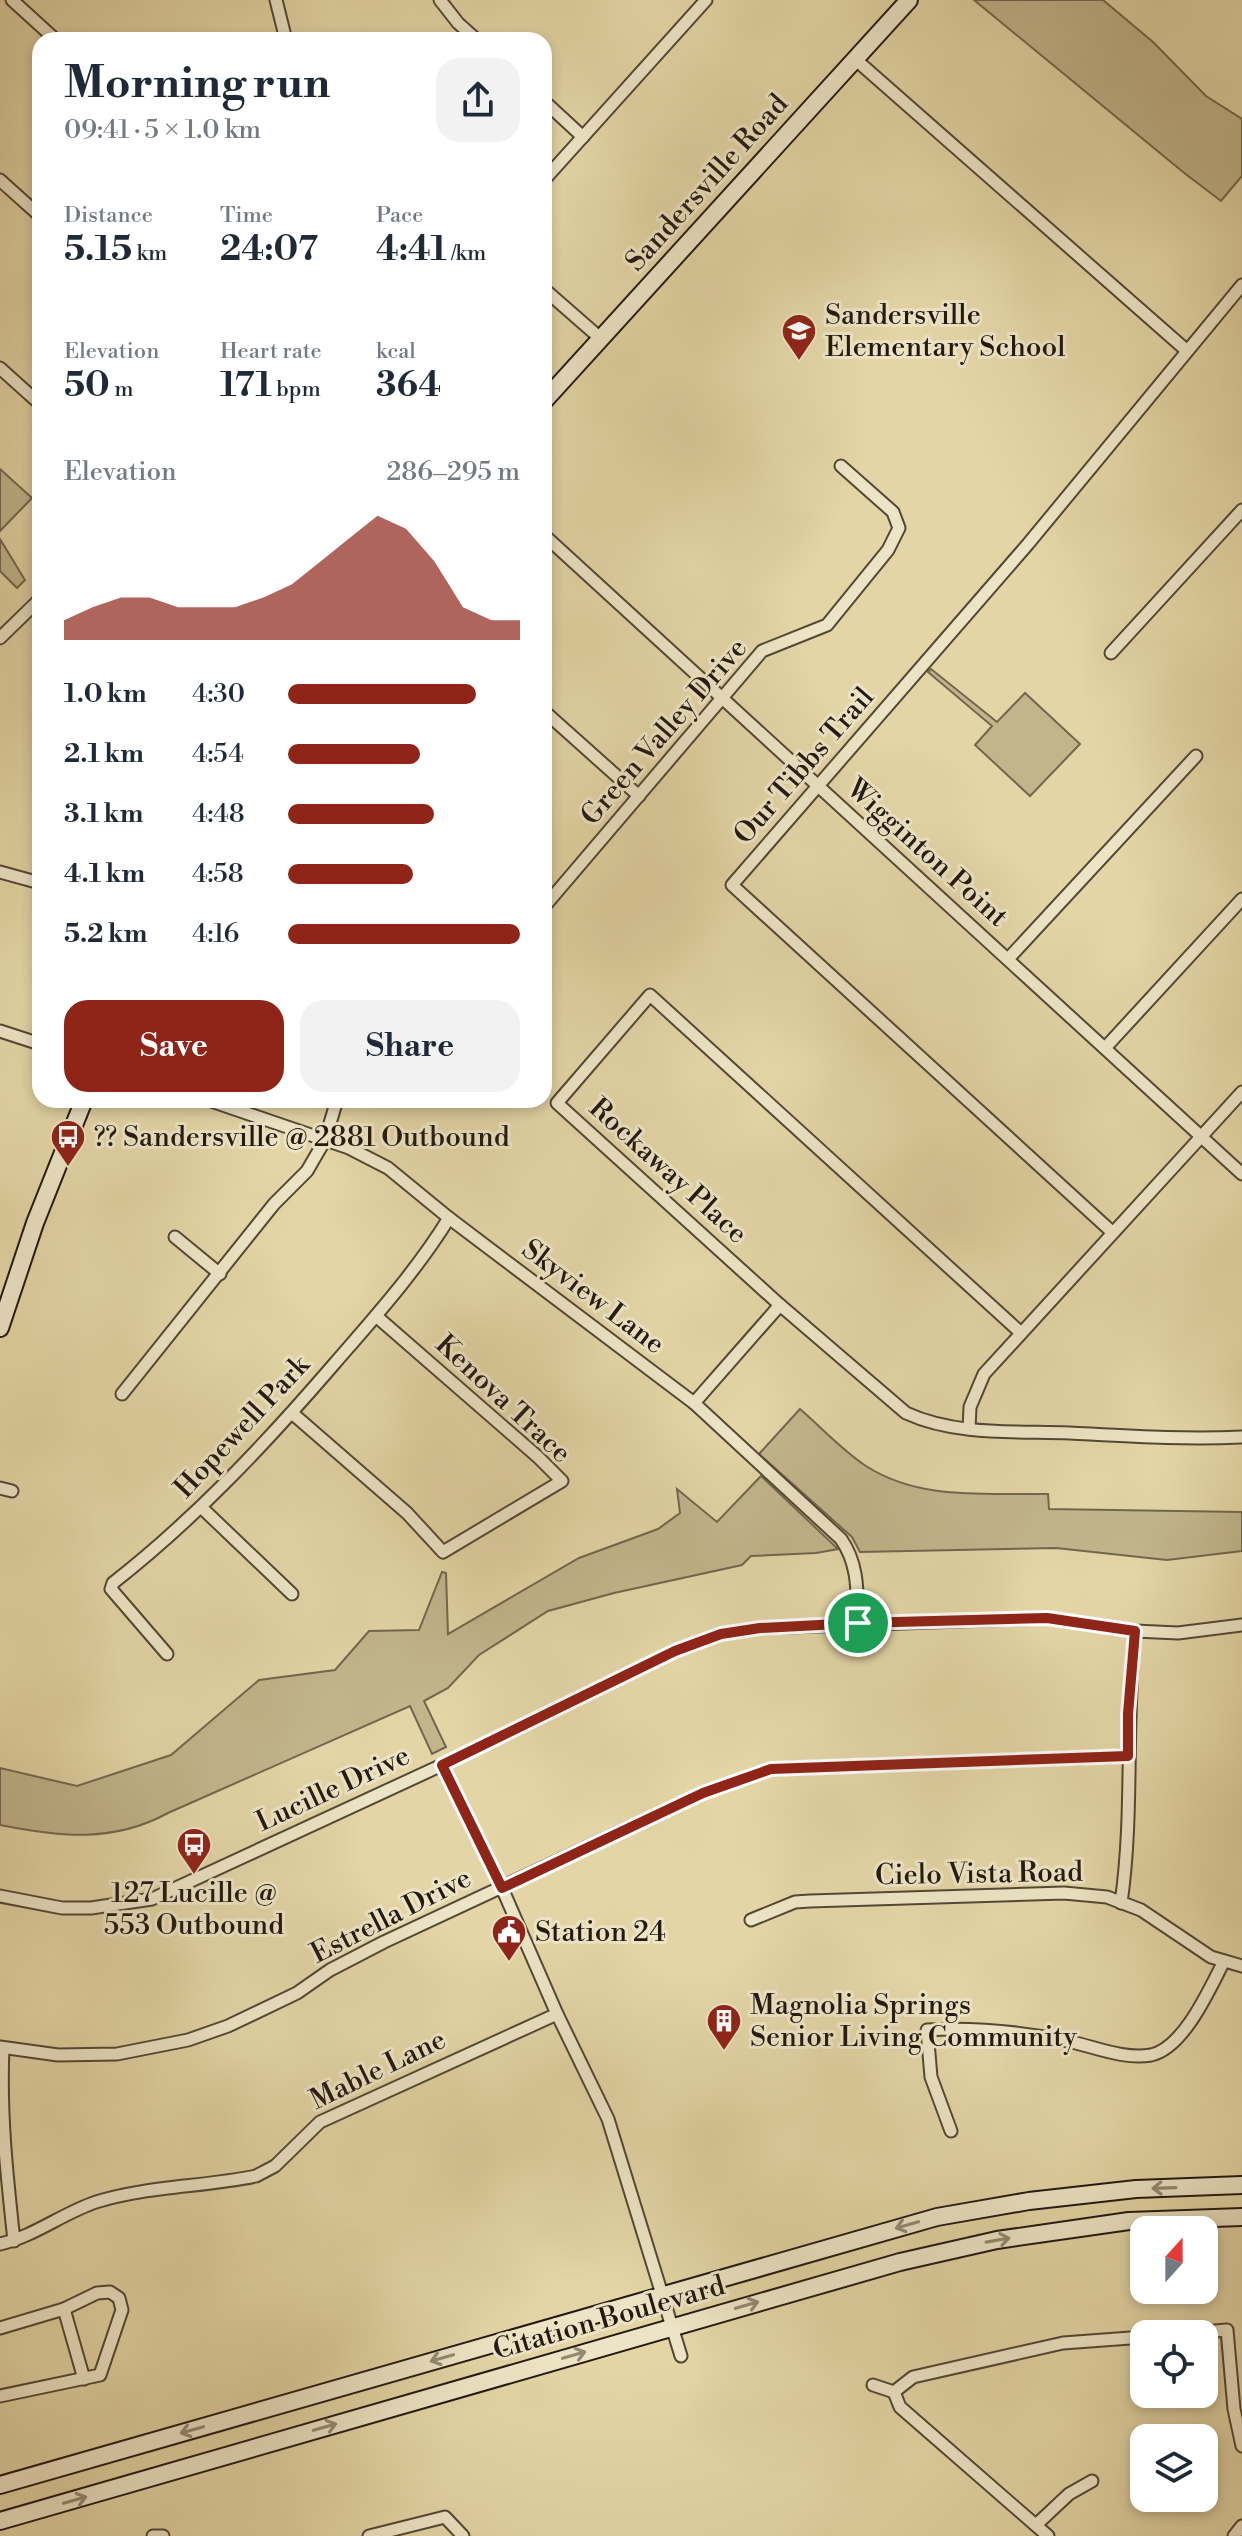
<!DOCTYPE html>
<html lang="en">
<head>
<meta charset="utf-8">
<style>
  body { margin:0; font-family:"Libre Bodoni",serif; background:#f2f2f3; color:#1f2937; height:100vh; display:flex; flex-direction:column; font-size:30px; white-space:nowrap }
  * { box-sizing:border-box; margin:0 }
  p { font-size:26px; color:#747a83 }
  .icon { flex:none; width:44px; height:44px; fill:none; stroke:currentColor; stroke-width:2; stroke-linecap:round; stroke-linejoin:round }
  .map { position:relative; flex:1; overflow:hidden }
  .drawer { position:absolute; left:32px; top:32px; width:520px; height:1076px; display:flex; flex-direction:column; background:#fff; border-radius:24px; box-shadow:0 4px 12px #0003 }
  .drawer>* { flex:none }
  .needle { width:52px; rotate:21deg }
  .tools { position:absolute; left:1130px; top:2216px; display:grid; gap:16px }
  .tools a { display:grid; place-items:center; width:88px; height:88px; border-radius:16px; background:#fff; box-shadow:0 4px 12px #0003; font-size:40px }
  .pin { position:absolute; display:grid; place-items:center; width:68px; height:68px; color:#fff; margin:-34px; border:4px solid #fff; border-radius:50%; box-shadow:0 2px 8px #0007 }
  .round { display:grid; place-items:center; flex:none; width:84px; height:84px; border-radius:24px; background:#f2f2f3 }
  .summary { display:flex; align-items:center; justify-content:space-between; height:136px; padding:0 32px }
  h1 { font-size:44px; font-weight:800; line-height:60px }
  .stats { display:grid; grid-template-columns:repeat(3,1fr); gap:12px; height:136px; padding:8px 32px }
  .stats div { display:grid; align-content:center }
  .stats b { font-size:34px; font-weight:800 }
  .stats small { font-size:22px; font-weight:400 }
  .stats p { font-size:22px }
  .chart { height:224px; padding:16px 32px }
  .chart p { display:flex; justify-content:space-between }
  .chart svg { width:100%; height:144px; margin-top:8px; fill:#8f2418; opacity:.7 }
  .primary-button { display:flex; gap:16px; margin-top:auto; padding:16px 32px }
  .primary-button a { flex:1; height:92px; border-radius:24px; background:#8f2418; color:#fff; font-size:32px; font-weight:800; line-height:92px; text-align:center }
  .primary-button a+a { background:#f2f2f3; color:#1f2937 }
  ul { padding:0 32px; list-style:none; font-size:26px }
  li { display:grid; grid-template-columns:128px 96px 1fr; align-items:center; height:60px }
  li i { height:20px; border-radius:10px; background:#8f2418 }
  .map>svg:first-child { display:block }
</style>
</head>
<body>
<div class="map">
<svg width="1242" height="2536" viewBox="0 0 1242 2536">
  <rect width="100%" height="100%" fill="#e3d5a6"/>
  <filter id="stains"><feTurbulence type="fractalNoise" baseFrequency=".0025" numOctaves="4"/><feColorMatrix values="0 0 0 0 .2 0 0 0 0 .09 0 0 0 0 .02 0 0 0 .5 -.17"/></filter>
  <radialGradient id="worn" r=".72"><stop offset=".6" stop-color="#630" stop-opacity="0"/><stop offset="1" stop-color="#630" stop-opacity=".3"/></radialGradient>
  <g fill="#c2b58c" stroke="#72674e" stroke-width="2">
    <polygon points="974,0 1103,0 1153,42 1206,96 1242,119 1242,176 1221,201 1183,172"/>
    <polygon points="0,469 32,498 0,531"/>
    <polygon points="0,539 25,580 17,588 0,571"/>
    <polygon points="931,669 997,722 1025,693 1080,744 1030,796 975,745 992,726 928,672"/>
    <path d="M800,1409c22,19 42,41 66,57 54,35 121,27 182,28l1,15 193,3v39l-75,9 -111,-12 -196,4 -8,-15 -93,-83z"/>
    <path d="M761,1476l77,73 -22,4 -65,3 -9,9 -128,28 -66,18 -69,44 -31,33 -24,13 22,46 -14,7 -22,-48 -242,107c-55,30 -108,24 -168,12v-57l77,18 94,-31 88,-75 76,-10 34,-39 50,-1 23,-58 4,1 2,61 131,-76 79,-29 22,-16 -3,-24 40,33z"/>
  </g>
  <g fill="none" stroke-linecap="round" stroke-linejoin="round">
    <defs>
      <g id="street">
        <polyline points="12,0 56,40"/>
        <polyline points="276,0 286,40"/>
        <polyline points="440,0 458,23 477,40"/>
        <polyline points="855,59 1186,350"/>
        <polyline points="544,101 583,137"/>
        <polyline points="0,180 40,216"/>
        <polyline points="544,180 706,0"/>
        <polyline points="544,289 600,338"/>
        <polyline points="0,368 40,404"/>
        <polyline points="544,535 1242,1174"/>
        <polyline points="0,638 40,599"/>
        <polyline points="1111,653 1242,510"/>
        <polyline points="544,711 639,796"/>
        <polyline points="0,872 40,883"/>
        <polyline points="544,907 762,651 827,625 888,550 899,528 893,512 841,466"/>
        <polyline points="1008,959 1196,756"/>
        <polyline points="0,1031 40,1044"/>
        <polyline points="1105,1048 1242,899"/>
        <path d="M208,1100l141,48 39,20 61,50 245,185 147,136c18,26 16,53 17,84"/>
        <polyline points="1112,1232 732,885 1028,544 1242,285"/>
        <polyline points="175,1237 220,1274"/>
        <path d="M1021,1333l-371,-338 -93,108 223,202 126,108c50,23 110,18 164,20 57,3 115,7 172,4"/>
        <polyline points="122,1394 274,1204 307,1171 325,1140 337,1100"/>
        <polyline points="694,1403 780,1305"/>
        <polyline points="292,1413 407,1513 443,1552 562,1481 538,1457 376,1316"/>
        <polyline points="969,1429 970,1407 984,1374 1242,1092"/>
        <polyline points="0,1488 12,1491"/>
        <polyline points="202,1508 292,1594"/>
        <path d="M167,1654l-56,-65 2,-6c83,-65 154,-141 222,-220 40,-46 82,-93 114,-145"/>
        <polyline points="442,1765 502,1888 557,2014 608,2119 681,2356"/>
        <polyline points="0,1896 62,1908 91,1908 152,1899 442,1765 675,1651 721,1634 760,1628 1047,1618 1135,1631 1178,1633 1242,1625"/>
        <path d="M1121,1903c13,-90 4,-181 14,-272"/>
        <polyline points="751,1920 795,1902 810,1901 1064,1893 1107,1897 1141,1910 1211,1957 1242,1966"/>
        <polyline points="0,2047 58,2055 117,2054 188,2040 228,2026 297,1993 330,1970 384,1942 703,1793 771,1769 1128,1756"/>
        <path d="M3,2048c-3,65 4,129 11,193"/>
        <path d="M951,2131l-20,-54 -4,-47c46,-3 94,2 140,11 26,5 56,19 84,14 33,-7 59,-67 73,-94"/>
        <path d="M0,2244c33,-7 63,-31 96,-42 51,-16 108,-15 160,-26l19,-10 45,-44 237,-108"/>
        <polyline points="64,2309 84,2379"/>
        <polyline points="0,2328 64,2309 97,2293 110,2292 119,2298 122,2310 100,2375 0,2396"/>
        <polyline points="1180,2334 1227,2330 1234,2409 1242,2446"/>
        <polyline points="873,2385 894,2392"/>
        <polyline points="894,2392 913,2377 1063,2343 1144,2337"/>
        <polyline points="894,2392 900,2407 1048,2536"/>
        <polyline points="1036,2525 1069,2494 1092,2481"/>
        <polyline points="153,2536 163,2536"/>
        <polyline points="369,2536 445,2517 463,2536"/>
        <polyline points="1234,2536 1242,2526"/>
      </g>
      <g id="secondary">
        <polyline points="544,401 909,0"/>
        <polyline points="0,1328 35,1223 84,1100"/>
        <polyline points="0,2485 937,2217 1029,2201 1136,2189 1242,2185"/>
        <polyline points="0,2521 900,2262 997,2240 1129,2221 1242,2217"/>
      </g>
    </defs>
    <use href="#street" stroke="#534835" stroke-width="15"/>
    <use href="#secondary" stroke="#23190f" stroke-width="20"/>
    <use href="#street" stroke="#ede4c5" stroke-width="11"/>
    <use href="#secondary" stroke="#ede4c5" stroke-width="16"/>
  </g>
  <defs><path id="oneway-shaft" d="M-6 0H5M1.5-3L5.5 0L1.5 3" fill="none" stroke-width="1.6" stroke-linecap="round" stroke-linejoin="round" transform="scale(2)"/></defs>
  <g stroke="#928973">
    <use href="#oneway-shaft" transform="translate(1164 2188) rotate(178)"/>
    <use href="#oneway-shaft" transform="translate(907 2225) rotate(164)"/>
    <use href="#oneway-shaft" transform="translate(998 2240) rotate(-10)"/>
    <use href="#oneway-shaft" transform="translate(747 2305) rotate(-16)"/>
    <use href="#oneway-shaft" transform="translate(574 2355) rotate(-16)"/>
    <use href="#oneway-shaft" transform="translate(442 2358) rotate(164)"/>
    <use href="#oneway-shaft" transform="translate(325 2427) rotate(-16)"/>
    <use href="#oneway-shaft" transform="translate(192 2430) rotate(164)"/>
    <use href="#oneway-shaft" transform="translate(75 2500) rotate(-16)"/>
  </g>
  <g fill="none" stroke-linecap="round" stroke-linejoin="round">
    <defs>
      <polygon id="route" points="1047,1618 1135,1631 1128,1714 1128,1756 771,1769 703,1793 502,1888 442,1765 675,1651 721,1634 760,1628 858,1623"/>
    </defs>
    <use href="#route" stroke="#fff" stroke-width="16"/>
    <use href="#route" stroke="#8f2418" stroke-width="10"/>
  </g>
  <defs>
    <symbol id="school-pin" viewBox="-11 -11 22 30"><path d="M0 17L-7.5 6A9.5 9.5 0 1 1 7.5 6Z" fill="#8f2418" stroke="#ede4c5"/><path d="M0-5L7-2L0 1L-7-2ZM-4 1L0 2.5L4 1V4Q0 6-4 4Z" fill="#fff"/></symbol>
    <symbol id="bus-pin" viewBox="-11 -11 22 30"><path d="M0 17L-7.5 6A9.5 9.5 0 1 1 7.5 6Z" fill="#8f2418" stroke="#ede4c5"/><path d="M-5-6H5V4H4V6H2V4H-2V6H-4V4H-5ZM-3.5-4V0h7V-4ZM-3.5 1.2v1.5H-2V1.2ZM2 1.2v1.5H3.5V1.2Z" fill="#fff"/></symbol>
    <symbol id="civic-pin" viewBox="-11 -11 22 30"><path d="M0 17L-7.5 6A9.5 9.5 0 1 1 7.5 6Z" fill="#8f2418" stroke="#ede4c5"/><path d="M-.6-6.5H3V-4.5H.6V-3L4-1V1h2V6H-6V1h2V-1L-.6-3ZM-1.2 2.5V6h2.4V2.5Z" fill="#fff"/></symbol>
    <symbol id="building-pin" viewBox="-11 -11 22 30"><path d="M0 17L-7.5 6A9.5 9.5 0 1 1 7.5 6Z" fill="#8f2418" stroke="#ede4c5"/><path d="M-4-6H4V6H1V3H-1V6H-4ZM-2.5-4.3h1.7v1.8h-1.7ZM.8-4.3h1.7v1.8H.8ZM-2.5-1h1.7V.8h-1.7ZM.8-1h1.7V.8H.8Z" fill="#fff"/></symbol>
  </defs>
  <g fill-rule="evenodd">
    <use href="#school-pin" x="779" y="311" width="40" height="54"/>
    <use href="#bus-pin" x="48" y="1117" width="40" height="54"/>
    <use href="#bus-pin" x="174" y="1825" width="40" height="54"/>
    <use href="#civic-pin" x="489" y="1912" width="40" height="54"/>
    <use href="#building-pin" x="704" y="2001" width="40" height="54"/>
  </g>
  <g text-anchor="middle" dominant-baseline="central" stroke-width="6" stroke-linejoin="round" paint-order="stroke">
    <g font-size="28" fill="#23190f" stroke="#ede4c5">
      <text transform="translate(707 183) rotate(-48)">Sandersville Road</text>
      <text transform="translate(664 732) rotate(-49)">Green Valley Drive</text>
      <text transform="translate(804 766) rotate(-49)">Our Tibbs Trail</text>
      <text transform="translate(927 853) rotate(42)">Wigginton Point</text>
      <text transform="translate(668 1171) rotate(42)">Rockaway Place</text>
      <text transform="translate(593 1297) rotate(37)">Skyview Lane</text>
      <text transform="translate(503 1399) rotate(43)">Kenova Trace</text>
      <text transform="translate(242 1427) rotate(-47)">Hopewell Park</text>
      <text transform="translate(333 1789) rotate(-25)">Lucille Drive</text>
      <text transform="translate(979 1874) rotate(-1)">Cielo Vista Road</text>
      <text transform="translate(391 1916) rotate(-27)">Estrella Drive</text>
      <text transform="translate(378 2070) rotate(-26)">Mable Lane</text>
      <text transform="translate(609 2318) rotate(-16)">Citation Boulevard</text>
    </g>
    <g font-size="28" fill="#23190f" stroke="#ede4c5" text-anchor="start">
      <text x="825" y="315">Sandersville<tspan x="825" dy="32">Elementary School</tspan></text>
      <text x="94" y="1137">?? Sandersville @ 2881 Outbound</text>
      <text x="194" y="1893" text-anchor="middle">127 Lucille @<tspan x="194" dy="32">553 Outbound</tspan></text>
      <text x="535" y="1932">Station 24</text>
      <text x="750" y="2005">Magnolia Springs<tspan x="750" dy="32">Senior Living Community</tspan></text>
    </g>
  </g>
  <rect width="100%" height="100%" filter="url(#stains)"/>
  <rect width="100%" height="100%" fill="url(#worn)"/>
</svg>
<div class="tools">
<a><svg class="needle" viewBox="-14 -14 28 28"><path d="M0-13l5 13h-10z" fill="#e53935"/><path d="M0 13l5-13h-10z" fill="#747a83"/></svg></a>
<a><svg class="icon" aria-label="locate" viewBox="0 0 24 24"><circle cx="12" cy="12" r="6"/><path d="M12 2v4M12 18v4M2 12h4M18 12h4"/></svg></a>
<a><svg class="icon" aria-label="layers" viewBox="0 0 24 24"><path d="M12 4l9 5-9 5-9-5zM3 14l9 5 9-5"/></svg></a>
</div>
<div class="pin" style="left:858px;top:1623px;background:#1e9e55"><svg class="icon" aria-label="arrive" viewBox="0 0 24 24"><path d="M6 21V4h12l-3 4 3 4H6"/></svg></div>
<section class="drawer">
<div class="summary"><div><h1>Morning run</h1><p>09:41 · 5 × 1.0 km</p></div><a class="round"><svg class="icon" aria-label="share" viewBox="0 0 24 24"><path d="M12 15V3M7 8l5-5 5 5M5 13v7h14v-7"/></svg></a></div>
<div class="stats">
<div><p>Distance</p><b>5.15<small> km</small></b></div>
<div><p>Time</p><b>24:07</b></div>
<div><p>Pace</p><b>4:41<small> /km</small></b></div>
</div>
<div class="stats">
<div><p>Elevation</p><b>50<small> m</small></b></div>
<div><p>Heart rate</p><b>171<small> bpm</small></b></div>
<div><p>kcal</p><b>364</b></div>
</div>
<div class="chart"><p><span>Elevation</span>286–295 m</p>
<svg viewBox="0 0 160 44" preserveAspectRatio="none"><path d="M0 44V38L10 34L20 31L30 31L40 34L50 34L60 34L70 31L80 27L90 20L100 13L110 6L120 10L130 20L140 34L150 38L160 38V44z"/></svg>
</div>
<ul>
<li><b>1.0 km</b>4:30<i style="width:81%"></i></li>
<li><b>2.1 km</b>4:54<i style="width:57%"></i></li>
<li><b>3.1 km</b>4:48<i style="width:63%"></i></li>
<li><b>4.1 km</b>4:58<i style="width:54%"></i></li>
<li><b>5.2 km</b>4:16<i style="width:100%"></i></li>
</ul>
<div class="primary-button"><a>Save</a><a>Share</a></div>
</section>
</div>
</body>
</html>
